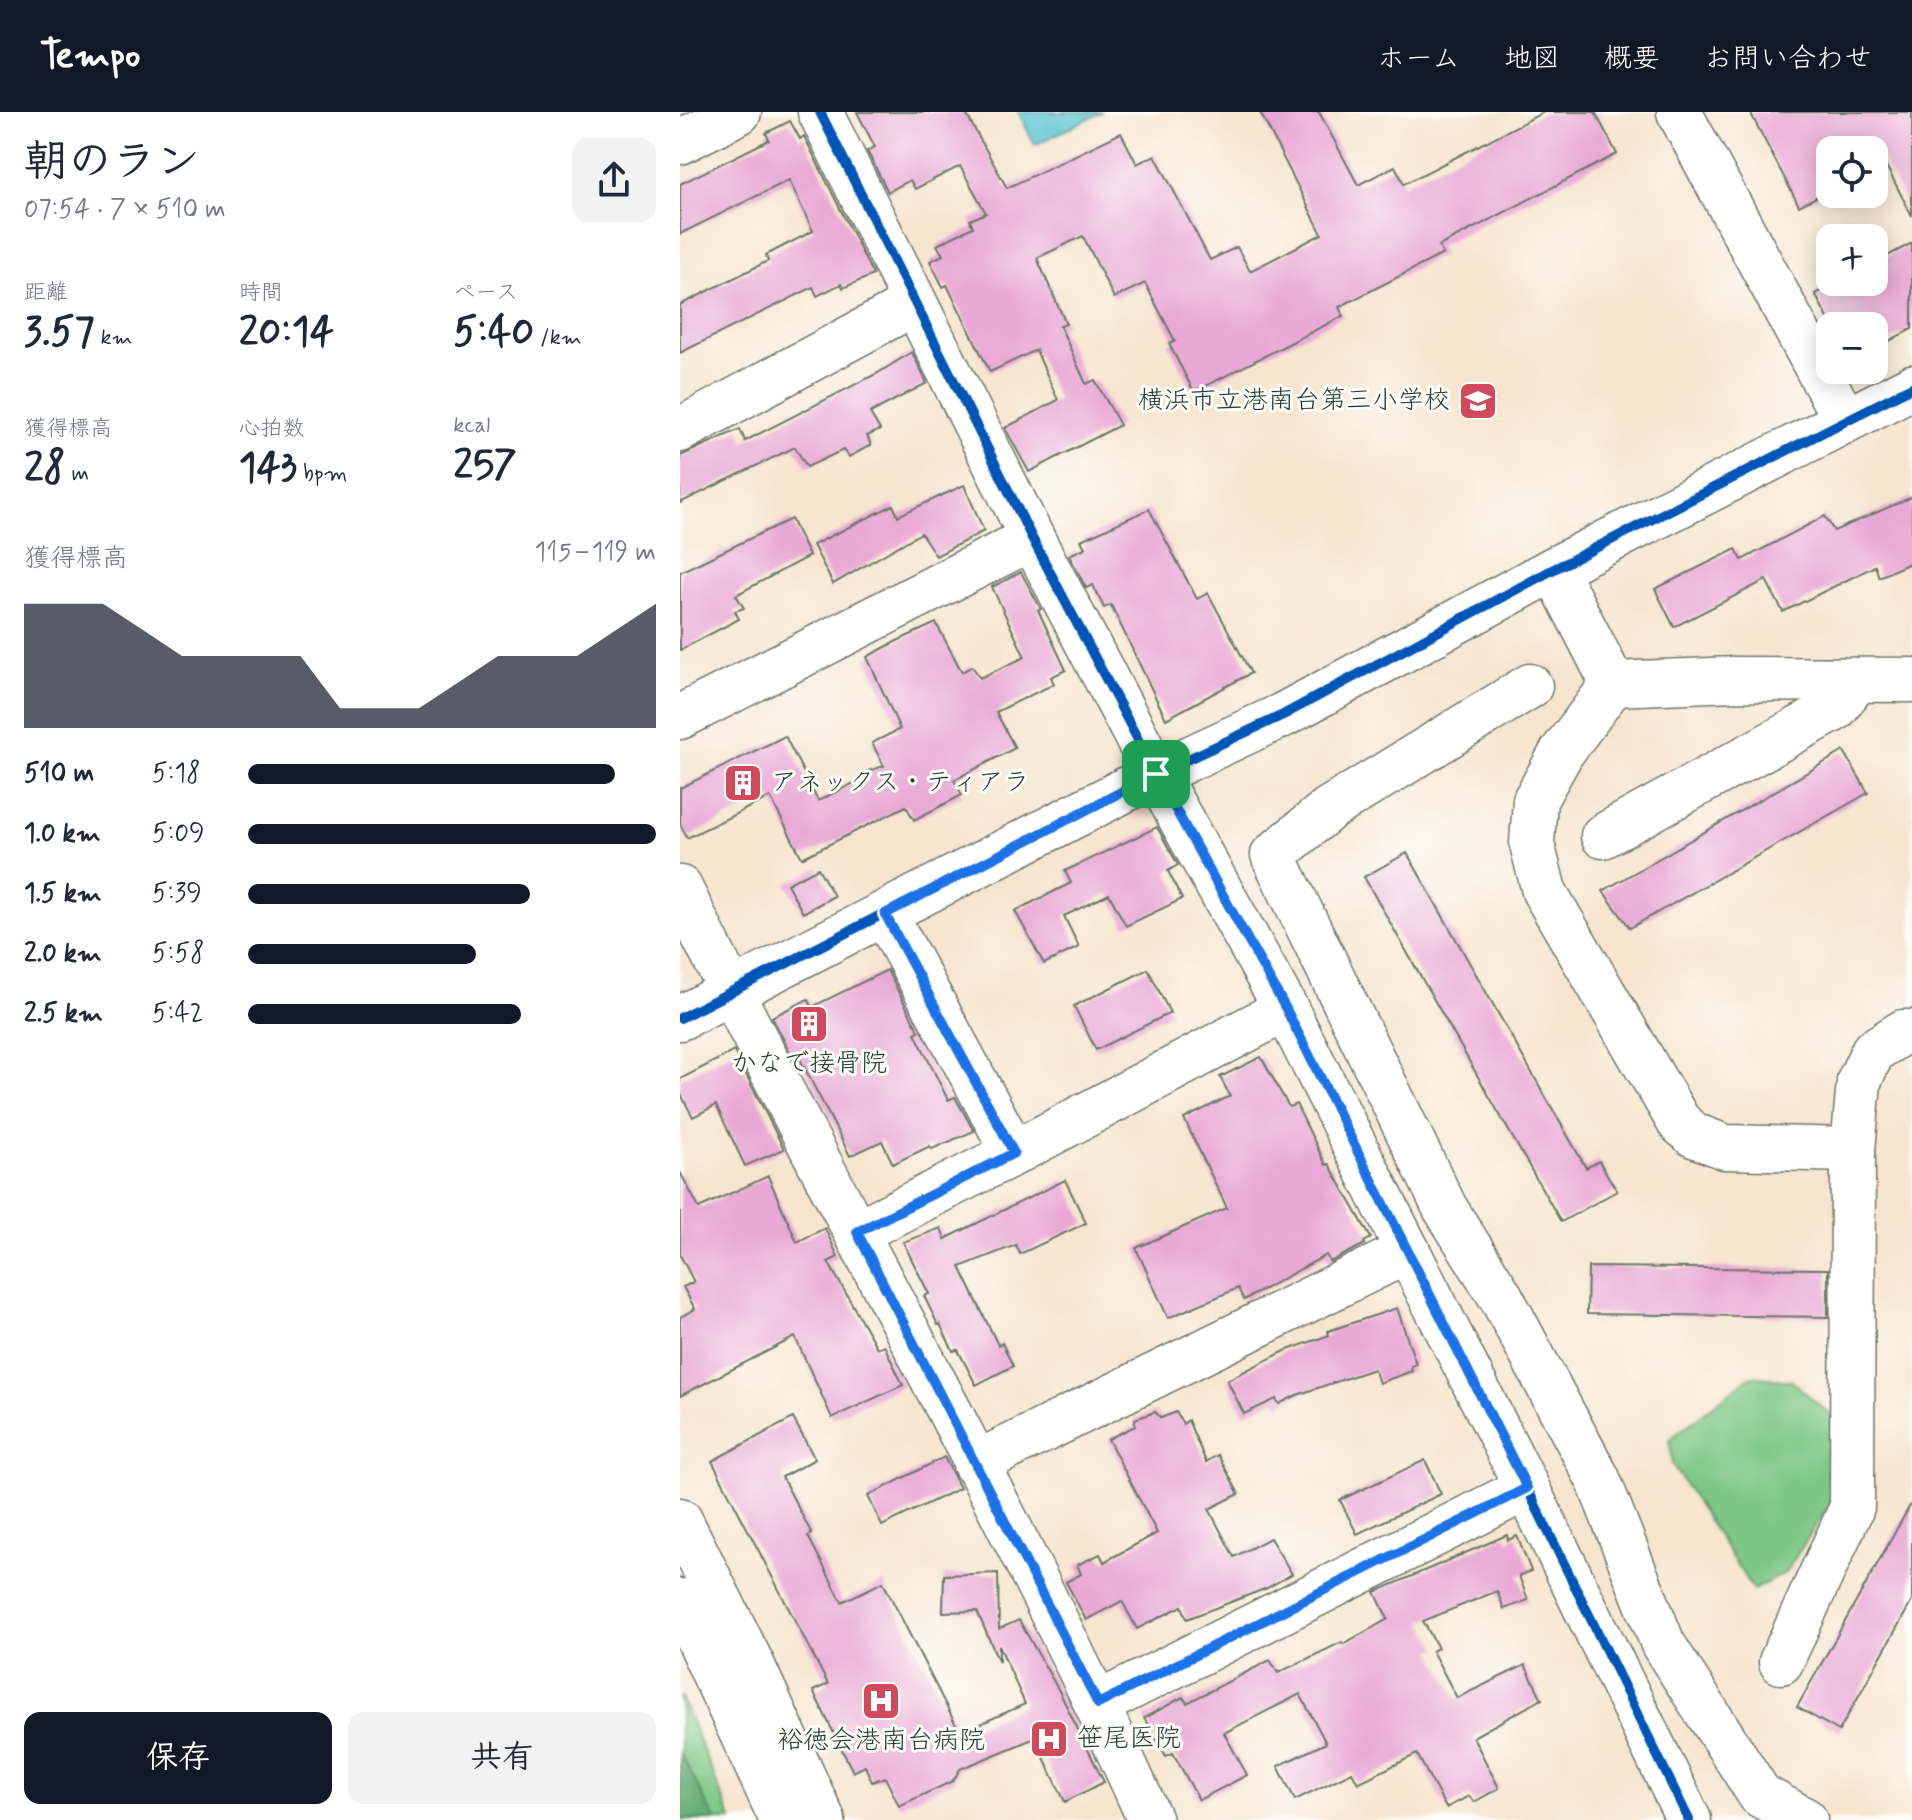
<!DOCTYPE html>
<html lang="ja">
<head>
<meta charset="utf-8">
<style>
  body { margin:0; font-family:Mynerve,"Klee One",sans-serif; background:#f2f2f3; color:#1f2937; height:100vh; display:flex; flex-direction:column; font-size:30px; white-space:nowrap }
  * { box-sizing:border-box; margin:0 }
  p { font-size:26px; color:#747a83 }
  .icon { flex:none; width:44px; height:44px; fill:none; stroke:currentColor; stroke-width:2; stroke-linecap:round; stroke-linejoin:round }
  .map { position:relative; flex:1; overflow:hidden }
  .panel { display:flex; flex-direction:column; background:#fff; width:680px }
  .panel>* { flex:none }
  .controls { position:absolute; left:1136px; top:24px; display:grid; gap:16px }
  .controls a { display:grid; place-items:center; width:72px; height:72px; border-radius:16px; background:#fff; box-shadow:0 4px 20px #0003; font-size:40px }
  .pin { position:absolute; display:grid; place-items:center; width:68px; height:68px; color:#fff; margin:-34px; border-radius:16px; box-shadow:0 4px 12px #0006 }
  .round { display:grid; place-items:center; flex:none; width:84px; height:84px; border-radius:16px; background:#f2f2f3 }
  .overview { display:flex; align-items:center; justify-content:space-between; height:136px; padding:0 24px }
  h1 { font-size:44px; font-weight:800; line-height:60px }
  .figures { display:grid; grid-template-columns:repeat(3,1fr); gap:12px; height:136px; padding:8px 24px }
  .figures div { display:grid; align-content:center }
  .figures b { font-size:40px; font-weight:800 }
  .figures small { font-size:22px; font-weight:400 }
  .figures p { font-size:22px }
  .chart { height:224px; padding:16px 24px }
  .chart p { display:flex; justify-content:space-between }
  .chart svg { width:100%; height:144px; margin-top:8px; fill:#111827; opacity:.7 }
  .action { display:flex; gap:16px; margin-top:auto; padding:16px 24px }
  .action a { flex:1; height:92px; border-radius:16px; background:#111827; color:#fff; font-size:32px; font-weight:800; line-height:92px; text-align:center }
  .action a+a { background:#f2f2f3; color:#1f2937 }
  ul { padding:0 24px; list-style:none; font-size:26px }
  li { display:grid; grid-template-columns:128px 96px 1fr; align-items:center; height:60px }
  li i { height:20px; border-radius:10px; background:#111827 }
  header { display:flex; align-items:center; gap:48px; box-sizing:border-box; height:112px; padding:0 40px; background:#111827; color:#fff }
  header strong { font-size:38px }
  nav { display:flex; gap:44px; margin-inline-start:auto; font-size:28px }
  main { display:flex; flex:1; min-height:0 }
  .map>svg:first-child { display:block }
</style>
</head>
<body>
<header>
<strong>Tempo</strong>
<nav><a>ホーム</a><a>地図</a><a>概要</a><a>お問い合わせ</a></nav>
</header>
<main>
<section class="panel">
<div class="overview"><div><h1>朝のラン</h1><p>07:54 · 7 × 510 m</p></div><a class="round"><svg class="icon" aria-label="share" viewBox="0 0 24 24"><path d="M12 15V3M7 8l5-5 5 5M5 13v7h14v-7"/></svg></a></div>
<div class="figures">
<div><p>距離</p><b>3.57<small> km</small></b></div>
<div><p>時間</p><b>20:14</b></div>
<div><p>ペース</p><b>5:40<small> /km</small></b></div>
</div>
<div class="figures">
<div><p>獲得標高</p><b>28<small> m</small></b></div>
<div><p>心拍数</p><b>143<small> bpm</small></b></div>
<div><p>kcal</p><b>257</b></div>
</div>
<div class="chart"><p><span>獲得標高</span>115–119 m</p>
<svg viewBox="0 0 160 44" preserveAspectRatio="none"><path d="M0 44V6L10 6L20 6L30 14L40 22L50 22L60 22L70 22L80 38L90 38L100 38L110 30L120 22L130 22L140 22L150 14L160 6V44z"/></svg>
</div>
<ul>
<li><b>510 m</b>5:18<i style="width:90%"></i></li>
<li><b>1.0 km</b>5:09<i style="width:100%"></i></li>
<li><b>1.5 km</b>5:39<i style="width:69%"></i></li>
<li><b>2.0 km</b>5:58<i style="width:56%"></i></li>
<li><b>2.5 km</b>5:42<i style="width:67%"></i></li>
</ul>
<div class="action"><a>保存</a><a>共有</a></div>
</section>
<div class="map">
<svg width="1232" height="1708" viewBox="0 0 1232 1708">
  <rect width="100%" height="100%" fill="#fdfcf7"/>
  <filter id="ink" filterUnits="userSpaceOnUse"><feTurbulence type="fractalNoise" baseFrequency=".0125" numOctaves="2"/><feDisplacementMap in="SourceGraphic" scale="16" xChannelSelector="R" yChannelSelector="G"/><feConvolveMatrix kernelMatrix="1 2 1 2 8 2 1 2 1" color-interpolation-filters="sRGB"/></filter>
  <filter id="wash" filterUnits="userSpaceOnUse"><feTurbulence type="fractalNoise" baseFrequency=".006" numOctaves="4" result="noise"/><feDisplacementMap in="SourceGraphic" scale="32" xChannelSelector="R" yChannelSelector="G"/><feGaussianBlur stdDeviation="1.8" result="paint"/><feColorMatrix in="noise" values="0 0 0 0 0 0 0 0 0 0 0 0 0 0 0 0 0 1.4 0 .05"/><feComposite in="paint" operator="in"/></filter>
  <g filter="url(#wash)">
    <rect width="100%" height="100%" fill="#f7e5cf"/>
    <g fill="#7bc785" stroke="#4d825c" stroke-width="2">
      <polygon points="1071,1264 1112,1269 1152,1304 1155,1384 1105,1461 1073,1478 992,1353 990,1327"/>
      <polygon points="0,1583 52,1708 0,1708"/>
    </g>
    <polygon fill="#64ac72" stroke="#427453" stroke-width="2" points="0,1640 35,1708 0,1708"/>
    <polygon fill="#59c4d3" stroke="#3c8084" stroke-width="2" points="338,0 422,0 355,33"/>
    <g id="blocks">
      <g fill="#e9a9d6">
        <polygon points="177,0 285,0 327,76 441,21 457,52 475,43 530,148 557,135 570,159 642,122 580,0 639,0 678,73 715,54 724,72 864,0 915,0 937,42 759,134 763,142 659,195 663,204 514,280 489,232 495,229 465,171 434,186 403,124 357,146 386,212 380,214 406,272 415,268 440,313 349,360 325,316 378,288 356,238 310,260 267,173 263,175 250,149 263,143 257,133 293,115 290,108 306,101 280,54 235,77 230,68 208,80 187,39 195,35"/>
        <polygon points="1070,0 1232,0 1232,104 1199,40 1195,42 1194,38 1150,38 1150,78 1119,94"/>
        <polygon points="110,9 120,27 124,24 193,163 163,176 161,172 137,184 133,175 0,241 0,193 88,149 86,143 133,119 109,68 0,122 0,72 89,28 86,21"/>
        <polygon points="1232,131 1232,217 1194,237 1194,214 1152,214 1135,182 1157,170 1194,170 1194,151"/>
        <polygon points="232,240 247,271 190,301 200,318 187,324 191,333 169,345 163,338 127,355 115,335 0,391 0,344 60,317 65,329 198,261"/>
        <polygon points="284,373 304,419 256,444 241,421 153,472 133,433 213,393 218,404"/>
        <polygon points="1232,385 1232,450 1199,465 1195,454 1103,500 1086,468 994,515 975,477 1056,437 1062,448 1145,404 1154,419"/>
        <polygon points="469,397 517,487 528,481 571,561 486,607 431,493 424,496 413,473 406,476 389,443 405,436 401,428"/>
        <polygon points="111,407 129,444 56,483 64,496 55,499 59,507 0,538 0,460"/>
        <polygon points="341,460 361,497 358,498 386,558 371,565 374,572 316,600 335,636 274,668 282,683 234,708 226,694 122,746 90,685 7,726 0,712 0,676 105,624 138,689 190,663 188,659 204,654 192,631 220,617 187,545 217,529 256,511 282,560 292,554 300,566 345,545 312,475"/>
        <polygon points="1164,639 1188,681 950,816 923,779"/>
        <polygon points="477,715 498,753 488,759 502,787 446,814 429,782 384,804 399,835 364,852 335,799 391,771 385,759"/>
        <polygon points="727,741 906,1056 919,1049 937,1079 881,1110 684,765"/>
        <polygon points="138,756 154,784 123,801 107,772"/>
        <polygon points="468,857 490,901 416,938 394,894"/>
        <polygon points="207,858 239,919 235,921 268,988 275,985 294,1019 252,1037 250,1034 213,1052 202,1029 170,1044 118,943 113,946 92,905 128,887 132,895"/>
        <polygon points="54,939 104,1037 65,1054 36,993 13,1005 0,981 0,967"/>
        <polygon points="581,945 609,995 616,992 646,1053 649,1052 691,1126 684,1130 685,1132 650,1150 646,1143 564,1188 558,1176 488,1206 456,1136 547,1096 504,1007 550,984 540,965"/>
        <polygon points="0,1060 19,1096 88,1064 117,1130 145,1116 158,1145 148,1150 197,1236 204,1233 223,1273 152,1306 115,1225 0,1284 0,1205 15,1197 3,1175 14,1170 0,1143"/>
        <polygon points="385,1068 406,1111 340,1142 336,1133 280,1155 318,1233 322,1231 333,1254 296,1273 278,1238 273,1239 260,1212 258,1213 244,1184 249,1182 223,1130 261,1116 265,1127"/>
        <polygon points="908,1155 1148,1157 1148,1205 907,1202"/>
        <polygon points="717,1196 736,1252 731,1254 732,1259 699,1271 694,1257 617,1283 599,1292 596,1287 564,1302 547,1268 605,1239 649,1223 648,1219"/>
        <polygon points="475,1300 481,1306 496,1300 503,1312 508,1308 526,1350 538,1343 559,1382 529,1397 554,1445 590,1426 612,1462 587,1476 507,1507 502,1494 457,1517 442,1489 406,1508 386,1470 401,1462 397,1453 420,1442 424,1450 477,1421 428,1327 455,1314 455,1307"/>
        <polygon points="113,1306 135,1347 102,1365 132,1422 128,1424 162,1490 203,1470 280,1621 345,1592 319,1533 319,1550 297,1499 263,1500 264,1463 318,1461 319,1517 339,1508 379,1579 424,1670 385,1690 355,1626 280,1657 273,1669 219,1694 205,1665 192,1670 185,1654 173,1660 133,1579 148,1572 32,1349"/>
        <polygon points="264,1345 280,1376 202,1414 188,1384"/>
        <polygon points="745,1348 761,1382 677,1422 660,1388"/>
        <polygon points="1232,1390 1232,1489 1159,1619 1117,1595"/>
        <polygon points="827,1423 828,1428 837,1424 851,1459 839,1464 848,1488 824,1497 817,1479 743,1509 758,1536 752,1539 777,1586 845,1553 862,1587 793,1625 819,1676 794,1690 789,1684 766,1696 737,1642 678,1671 672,1660 615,1688 598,1654 646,1631 620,1582 544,1621 567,1663 519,1688 493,1641 486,1644 464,1606 503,1585 507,1591 590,1548 598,1561 662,1530 663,1532 708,1507 695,1480"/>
      </g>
    </g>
  </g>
  <g filter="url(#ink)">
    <use href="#blocks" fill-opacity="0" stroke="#6b786a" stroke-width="2"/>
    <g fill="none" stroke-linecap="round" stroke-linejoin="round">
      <defs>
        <g id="minor">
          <polyline points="140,0 352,426 476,662 606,897 847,1376 1009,1708"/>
          <polyline points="999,0 1165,308"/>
          <polyline points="0,30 59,0"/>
          <polyline points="0,318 235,191"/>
          <polyline points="874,457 933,572"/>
          <polyline points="933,572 882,640 855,688 852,732 864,779 999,1010 1014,1023 1045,1035 1173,1038"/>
          <polyline points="933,572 1055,567 1232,568"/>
          <polyline points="850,574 649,697 593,743 765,1096 821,1185 918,1367 983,1532 1080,1683 1125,1708"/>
          <polyline points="0,605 352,426"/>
          <polyline points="923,724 1155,597 1177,568"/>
          <path d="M0,776c152,312 328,615 470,932"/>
          <polyline points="205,802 334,1041"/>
          <polyline points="0,906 476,662 603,603 874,457 1232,275"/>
          <polyline points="177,1120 334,1041 606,897"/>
          <polyline points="295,1352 728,1139"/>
          <polyline points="0,1408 71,1550 143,1708"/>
          <polyline points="0,1489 102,1708"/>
          <polyline points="1101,1550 1172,1395 1173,1038 1179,969 1193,939 1223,920 1232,920"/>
          <polyline points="418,1592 847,1376"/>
        </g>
      </defs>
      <use href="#minor" stroke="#6b786a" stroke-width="47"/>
      <use href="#minor" stroke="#fff" stroke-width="44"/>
      <defs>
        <g id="cycleway">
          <polyline points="140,0 352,426 476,662 606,897 847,1376 1009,1708"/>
          <polyline points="0,906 476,662 603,603 874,457 1232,275"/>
        </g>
      </defs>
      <use href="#cycleway" stroke="#fdfcf7" stroke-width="15"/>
      <use href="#cycleway" stroke="#0057b8" stroke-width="10"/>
    </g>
  </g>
  <g fill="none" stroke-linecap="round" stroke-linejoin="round" filter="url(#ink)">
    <defs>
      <polygon id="route" points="476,662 606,897 847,1376 418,1592 177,1120 334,1041 205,802"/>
    </defs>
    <use href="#route" stroke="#fff" stroke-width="16"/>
    <use href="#route" stroke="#1a73e8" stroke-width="10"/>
  </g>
  <defs>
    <symbol id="school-square" viewBox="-11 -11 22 22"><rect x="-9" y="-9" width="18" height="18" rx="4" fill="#d1495b" stroke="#fdfcf7"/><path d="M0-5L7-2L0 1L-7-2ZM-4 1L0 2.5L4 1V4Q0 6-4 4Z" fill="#fff"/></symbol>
    <symbol id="building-square" viewBox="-11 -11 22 22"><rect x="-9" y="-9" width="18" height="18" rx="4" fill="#d1495b" stroke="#fdfcf7"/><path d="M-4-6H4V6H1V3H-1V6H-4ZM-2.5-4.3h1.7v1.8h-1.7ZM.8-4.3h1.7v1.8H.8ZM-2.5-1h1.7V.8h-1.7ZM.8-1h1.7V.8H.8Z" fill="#fff"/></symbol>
    <symbol id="hospital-square" viewBox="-11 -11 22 22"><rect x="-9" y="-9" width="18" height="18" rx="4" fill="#d1495b" stroke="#fdfcf7"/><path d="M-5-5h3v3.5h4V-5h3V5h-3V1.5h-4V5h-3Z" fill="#fff"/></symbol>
  </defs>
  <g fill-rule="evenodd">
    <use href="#school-square" x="776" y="267" width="44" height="44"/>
    <use href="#building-square" x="41" y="649" width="44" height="44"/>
    <use href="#building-square" x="107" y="890" width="44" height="44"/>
    <use href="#hospital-square" x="179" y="1567" width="44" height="44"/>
    <use href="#hospital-square" x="347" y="1605" width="44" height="44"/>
  </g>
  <g text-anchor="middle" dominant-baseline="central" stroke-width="6" stroke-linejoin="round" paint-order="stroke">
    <g font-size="26" fill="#1f3d34" stroke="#fdfcf7" text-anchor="start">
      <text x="770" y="289" text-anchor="end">横浜市立港南台第三小学校</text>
      <text x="91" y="671">アネックス・ティアラ</text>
      <text x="129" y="952" text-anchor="middle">かなで接骨院</text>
      <text x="397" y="1627">笹尾医院</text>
      <text x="201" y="1629" text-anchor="middle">裕徳会港南台病院</text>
    </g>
  </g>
</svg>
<div class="controls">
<a><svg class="icon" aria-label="locate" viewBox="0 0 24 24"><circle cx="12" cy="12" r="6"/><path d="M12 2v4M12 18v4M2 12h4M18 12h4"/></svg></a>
<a>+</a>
<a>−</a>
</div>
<div class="pin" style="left:476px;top:662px;background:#1e9e55"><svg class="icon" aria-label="arrive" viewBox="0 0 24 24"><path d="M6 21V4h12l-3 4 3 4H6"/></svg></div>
</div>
</main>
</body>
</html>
